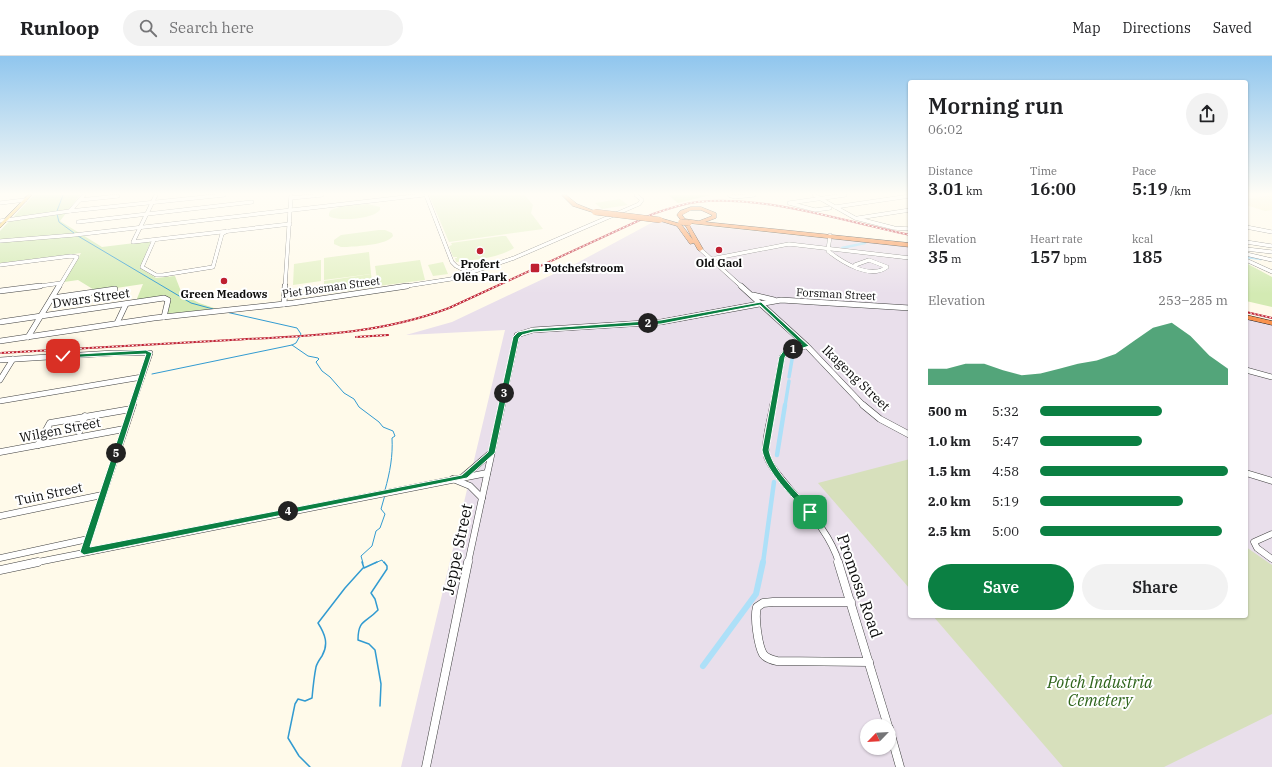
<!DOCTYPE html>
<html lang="en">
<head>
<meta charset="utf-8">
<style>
  body { margin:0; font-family:"IBM Plex Serif",serif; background:#f2f2f2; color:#202124; height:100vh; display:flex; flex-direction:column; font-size:15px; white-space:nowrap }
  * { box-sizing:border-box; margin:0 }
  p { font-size:13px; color:#757577 }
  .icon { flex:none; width:22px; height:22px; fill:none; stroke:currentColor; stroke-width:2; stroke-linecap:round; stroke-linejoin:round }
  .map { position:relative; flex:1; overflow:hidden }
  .drawer { position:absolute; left:908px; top:24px; width:340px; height:538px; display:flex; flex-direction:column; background:#fff; border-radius:4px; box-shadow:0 1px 3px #0004 }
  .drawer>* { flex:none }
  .needle { width:26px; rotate:245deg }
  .fabs { position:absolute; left:860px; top:663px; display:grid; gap:8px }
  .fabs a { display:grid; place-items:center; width:36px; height:36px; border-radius:50%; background:#fff; box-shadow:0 1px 3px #0004; font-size:20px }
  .pin { position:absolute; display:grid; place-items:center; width:34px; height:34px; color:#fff; margin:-17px; border-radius:8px; box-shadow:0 2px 6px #0006 }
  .km { position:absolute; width:20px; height:20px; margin:-10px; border-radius:50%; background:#222; color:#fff; font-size:11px; line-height:20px; text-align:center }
  .round { display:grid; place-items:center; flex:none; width:42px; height:42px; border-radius:21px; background:#f2f2f2 }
  .head { display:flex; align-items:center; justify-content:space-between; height:68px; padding:0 20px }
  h1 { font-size:22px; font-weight:600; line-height:30px }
  .stats { display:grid; grid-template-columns:repeat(3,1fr); gap:6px; height:68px; padding:4px 20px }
  .stats div { display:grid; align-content:center }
  .stats b { font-size:17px; font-weight:600 }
  .stats small { font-size:11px; font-weight:400 }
  .stats p { font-size:11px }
  .chart { height:112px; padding:8px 20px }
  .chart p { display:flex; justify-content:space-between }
  .chart svg { width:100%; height:72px; margin-top:4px; fill:#0b8043; opacity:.7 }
  .action { display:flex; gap:8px; margin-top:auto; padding:8px 20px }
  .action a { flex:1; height:46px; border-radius:24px; background:#0b8043; color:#fff; font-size:16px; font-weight:600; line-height:46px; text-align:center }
  .action a+a { background:#f2f2f2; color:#202124 }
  ul { padding:0 20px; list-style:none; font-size:13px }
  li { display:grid; grid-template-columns:64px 48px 1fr; align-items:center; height:30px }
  li i { height:10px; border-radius:5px; background:#0b8043 }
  header { display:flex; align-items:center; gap:24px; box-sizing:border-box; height:56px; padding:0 20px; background:#fff; border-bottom:1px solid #e0e0e0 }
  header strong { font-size:19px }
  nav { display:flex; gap:22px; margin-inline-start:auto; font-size:14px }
  .search { width:280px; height:36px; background:#f2f2f2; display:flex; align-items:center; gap:10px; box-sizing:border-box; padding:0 14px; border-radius:22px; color:#757577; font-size:15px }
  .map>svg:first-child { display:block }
</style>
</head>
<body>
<header>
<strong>Runloop</strong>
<div class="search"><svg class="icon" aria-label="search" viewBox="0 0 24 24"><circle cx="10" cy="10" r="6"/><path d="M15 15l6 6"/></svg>Search here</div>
<nav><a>Map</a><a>Directions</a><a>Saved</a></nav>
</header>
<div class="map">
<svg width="1272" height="711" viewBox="0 0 1272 711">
  <rect width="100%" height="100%" fill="#fffaea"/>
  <path fill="#e9dfeb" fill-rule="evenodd" d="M655,165l255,26v369h336v-297l26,6v442h-871l104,-437 -99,5 46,-13 125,-59zM867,670h22v22h-22z"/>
  <polygon fill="#f5efca" points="1272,139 1272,154 1265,155 1246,149 1246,143"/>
  <g fill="#d3eab3">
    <polygon points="34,139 80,139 60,165 102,191 151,185 140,212 156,222 175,220 182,238 199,247 217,253 166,258 170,243 169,241 136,245 143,228 96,235 78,224 64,226 81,197 0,207 0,175"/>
    <polygon points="668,139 711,139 678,147"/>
    <polygon points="1246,207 1272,221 1272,251 1246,245"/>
  </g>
  <g fill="#d7e0bc">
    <polygon points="910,403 910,533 818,427"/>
    <polygon points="1246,491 1272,509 1272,658 1164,711 1063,711 933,560 1246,560"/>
  </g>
  <g fill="#e4f1c5">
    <polygon points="429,139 525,139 533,149 531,157 543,173 449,186"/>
    <polygon points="620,143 628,149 602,153 595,147"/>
    <path d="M368,148l12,3v3c-7,9 -42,12 -51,6v-3l2,-3 11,-4z"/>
    <path d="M379,174h6l7,3 1,3c-6,9 -35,10 -46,11h-6l-7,-3v-4l7,-5z"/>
    <path d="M502,180h4l8,12c-15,10 -41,12 -58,14l-1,-4h2v-1h-4l-4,-11 3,-1 -1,-2z"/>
    <polygon points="369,196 371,218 324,224 324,202"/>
    <polygon points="321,204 321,225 293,229 294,208"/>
    <polygon points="420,204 425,224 378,230 375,210"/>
    <polygon points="443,206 448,218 433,220 428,209"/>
    <polygon points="371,218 373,231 324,238 324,225"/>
  </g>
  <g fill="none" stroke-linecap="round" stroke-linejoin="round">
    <g stroke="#329bd1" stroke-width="1">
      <polyline points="57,155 63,139"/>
      <polyline points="57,158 59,166 74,177"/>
      <polyline points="78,180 191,247 213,253"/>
      <path d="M292,289l16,11 10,2 1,1 -3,3 6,9 8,6 14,16 10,6 5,8 20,15 4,5 10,4 2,5 -3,2c1,18 -2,34 -7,52"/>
      <polyline points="152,318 292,289 296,287 301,278 297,272 226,256"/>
      <polyline points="363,507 361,500 372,490 376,475 380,472 385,458 381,453 385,439"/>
      <polyline points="375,507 382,504 384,507"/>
    </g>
    <g stroke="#329bd1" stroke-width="1.5">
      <polyline points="362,506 364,512 377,506"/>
      <path d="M380,650l1,-22 -6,-34 -6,-6 -11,-4c0,-21 8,-17 20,-30l-3,-11 -4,-6 16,-24v-3l-3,-4"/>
      <path d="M310,711l-11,-11 -11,-18 7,-34 3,-5 7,2 7,-3c1,-11 2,-21 4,-31 1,-4 4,-8 6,-11 7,-12 3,-22 -4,-33l27,-35 18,-20"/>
    </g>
    <g stroke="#ade0f8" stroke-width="2.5">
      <polyline points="842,192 865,187"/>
      <polyline points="1246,201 1261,203"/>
    </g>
    <g stroke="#ade0f8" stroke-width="3.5">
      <polyline points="789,321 793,298"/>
      <polyline points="785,350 789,325"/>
    </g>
    <g stroke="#ade0f8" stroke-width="4.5">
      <polyline points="777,399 785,349"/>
      <polyline points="763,507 774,426"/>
    </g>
    <polyline stroke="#ade0f8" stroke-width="6" points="703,610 756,538 763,506"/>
    <defs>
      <g id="minor-far3">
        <polyline points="156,139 133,186 290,168"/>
        <polyline points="426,139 452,206 456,210 470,217"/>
        <polyline points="729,139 735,141 754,139"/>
        <polyline points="814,139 855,162 894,172 910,173"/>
        <polyline points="291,142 322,139"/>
        <polyline points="80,144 118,140"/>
        <polyline points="0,147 25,144"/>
        <polyline points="835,151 910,140"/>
        <polyline points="830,152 815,154 789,147 845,139"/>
        <polyline points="70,155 84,139"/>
        <polyline points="858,162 910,154"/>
        <polyline points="0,165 70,155 224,139"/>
        <polyline points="78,166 252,146"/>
        <polyline points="1246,171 1272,176"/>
        <path d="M830,179l-2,16c14,11 42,29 59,16l-18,-7 -14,5"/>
        <polyline points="154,184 142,211 156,219 163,219 213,211 222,178 227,175"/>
        <polyline points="0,185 74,179 423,139"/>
        <polyline points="1246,186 1272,190"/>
        <polyline points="700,193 742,231"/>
        <polyline points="1246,193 1272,196"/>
        <polyline points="1246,198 1272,204"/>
        <polyline points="711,203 789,188 910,202"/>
        <polyline points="1246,204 1272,216"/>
        <polyline points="0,209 71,200 77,201 59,231"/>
        <polyline points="33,231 61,227"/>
        <polyline points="285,231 291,139"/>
        <polyline points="400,231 451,223 514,202 639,148 642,144 636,139"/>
      </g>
      <g id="minor-far2">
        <polyline points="741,230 807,290 864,350"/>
        <polyline points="0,235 40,230"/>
        <polyline points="753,239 774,244"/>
        <polyline points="52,242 115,233"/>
        <polyline points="284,248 285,230"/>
        <polyline points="0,266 164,242 168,244 164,261"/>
        <polyline points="117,267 126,248"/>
        <polyline points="28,281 59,230"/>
        <polyline points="0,285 154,262 293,247 407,230"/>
        <polyline points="0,304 113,297 150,297 132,350"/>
        <polyline points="1246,314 1272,321"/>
        <polyline points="0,324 13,303"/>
        <polyline points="0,345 142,321"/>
        <polyline points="502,350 517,279 533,274 661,266 781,244 910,252"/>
        <polyline points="773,350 782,301 786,296 806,290"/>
      </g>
      <g id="minor-far1">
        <path d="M773,349c-2,14 -10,39 -6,52 4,11 14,21 21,30 20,24 42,46 51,76"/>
        <polyline points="863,349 880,363 910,379"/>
        <polyline points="79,376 85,360"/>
        <polyline points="38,389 50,367 131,353"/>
        <polyline points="0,396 124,373"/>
        <polyline points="1246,417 1272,425"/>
        <polyline points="464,420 491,397"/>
        <polyline points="453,423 470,430 482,442"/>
        <polyline points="0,460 102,439"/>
        <polyline points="1272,478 1254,486 1257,492 1272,503"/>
        <polyline points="84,496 133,349"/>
        <polyline points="0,502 88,483"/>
        <polyline points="33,507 487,417"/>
        <polyline points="468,507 502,349"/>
      </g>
      <g id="minor">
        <polyline points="838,506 888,670"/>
        <polyline points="0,514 38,506"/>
        <path d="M851,546h-78l-10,1 -6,4c-3,10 1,38 6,47 3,4 9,6 14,7l92,1"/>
        <polyline points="889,672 900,711"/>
        <polyline points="426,711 468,506"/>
      </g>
      <polygon id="major" points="28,139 32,139 0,172 0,168"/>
      <g id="highway">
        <polygon points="562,139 566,139 577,148 597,156 595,157 573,150"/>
        <path d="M691,151h10l15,6v5l-11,4 205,21v4l-222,-24 15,26 -3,2 -2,-1 -4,-7 -4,1 -13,-18 -20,-6 3,-2 21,6 12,16 -6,-12 -10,-13 3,-4zM691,154h10l11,5v1l-13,5 -14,-2 -3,-4z"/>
        <polygon points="1246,259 1272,265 1272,269 1246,263"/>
      </g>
    </defs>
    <use href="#minor-far3" stroke="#3f3f3f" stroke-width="4"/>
    <use href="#minor-far2" stroke="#3f3f3f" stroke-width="6"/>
    <use href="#minor-far1" stroke="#3f3f3f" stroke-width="7"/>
    <use href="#minor" stroke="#3f3f3f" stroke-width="9"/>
    <use href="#major" stroke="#1d1d1d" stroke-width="1"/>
    <use href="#highway" stroke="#1d1d1d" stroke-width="1"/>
    <use href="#minor-far3" stroke="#fff" stroke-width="3.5"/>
    <use href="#minor-far2" stroke="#fff" stroke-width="5"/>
    <use href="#minor-far1" stroke="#fff" stroke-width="6"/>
    <use href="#minor" stroke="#fff" stroke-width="8"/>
    <use href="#major" fill="#fdcc5c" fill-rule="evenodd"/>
    <use href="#highway" fill="#f9924e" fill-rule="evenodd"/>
    <defs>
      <g id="rail">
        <polyline points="1246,256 1272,262"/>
        <polyline points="356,281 388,279"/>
        <path d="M0,297c77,-4 154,-9 231,-13 74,-4 147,-5 218,-32l204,-94c14,-5 29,-10 44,-12 69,-7 145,19 213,33"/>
      </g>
    </defs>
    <use href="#rail" stroke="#bf2031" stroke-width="2"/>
    <use href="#rail" stroke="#fff" stroke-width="1" stroke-dasharray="2" stroke-linecap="butt"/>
    <defs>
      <g id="highway-bridge">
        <polyline points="595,156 660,164"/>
        <polyline points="681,166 689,167"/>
      </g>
    </defs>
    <use href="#highway-bridge" stroke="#1d1d1d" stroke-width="6" stroke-linecap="butt"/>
    <use href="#highway-bridge" stroke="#f9924e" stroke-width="5.5"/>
  </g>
  <linearGradient id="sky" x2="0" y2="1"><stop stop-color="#90c6ee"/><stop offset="0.58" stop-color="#fffdf6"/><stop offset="1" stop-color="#fffdf6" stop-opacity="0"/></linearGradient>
  <rect width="1272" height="238" fill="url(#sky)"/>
  <path fill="#0b8043" stroke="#fff" d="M761,246l48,44 -21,7 -3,4 -16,93c4,21 29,43 44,60v4h-6c-15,-18 -41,-42 -45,-64l17,-93 5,-7 18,-5 -42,-40 -99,19 -128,8 -11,3 -3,3 -24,115 -28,25 -383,77 -4,-3 66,-198 -83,4 -3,-2 1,-1 85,-5 6,3 -62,194 372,-72 26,-23 25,-115 5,-5 15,-3 128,-9z"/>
  <g fill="#bf2031" stroke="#fff" stroke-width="1.5">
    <circle cx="719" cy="194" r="4"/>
    <circle cx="480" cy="195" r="4"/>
    <rect x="530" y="207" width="10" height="10" rx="2"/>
    <circle cx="224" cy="225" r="4"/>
  </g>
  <g text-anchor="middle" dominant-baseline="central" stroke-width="4" stroke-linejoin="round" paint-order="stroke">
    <g font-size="11" font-weight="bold" fill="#0c0c0c" stroke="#fff">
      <text x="719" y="207">Old Gaol</text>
      <text x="480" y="208">Profert<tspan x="480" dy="13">Olën Park</tspan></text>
      <text x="544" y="212" text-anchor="start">Potchefstroom</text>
      <text x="224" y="238">Green Meadows</text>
    </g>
    <g font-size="11" fill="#0c0c0c" stroke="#fff">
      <text transform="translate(331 231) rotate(-8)">Piet Bosman Street</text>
      <text transform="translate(836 238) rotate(3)">Forsman Street</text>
    </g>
    <g font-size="13" fill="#0c0c0c" stroke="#fff">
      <text transform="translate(91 242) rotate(-8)">Dwars Street</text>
      <text transform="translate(856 322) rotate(44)">Ikageng Street</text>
      <text transform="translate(60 374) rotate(-11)">Wilgen Street</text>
      <text transform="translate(49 438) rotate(-12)">Tuin Street</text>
    </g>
    <g font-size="16" fill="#0c0c0c" stroke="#fff">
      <text transform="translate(457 493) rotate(-78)">Jeppe Street</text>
      <text transform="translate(860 530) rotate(71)">Promosa Road</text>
    </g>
    <g font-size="16" font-style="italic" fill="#2e641b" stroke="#fff">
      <text x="1100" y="626">Potch Industria<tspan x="1100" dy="18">Cemetery</tspan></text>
    </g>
  </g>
</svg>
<div class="fabs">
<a><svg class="needle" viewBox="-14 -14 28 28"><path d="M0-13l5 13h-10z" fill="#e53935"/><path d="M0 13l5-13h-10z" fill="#757577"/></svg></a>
</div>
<div class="pin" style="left:810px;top:456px;background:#1e9e55"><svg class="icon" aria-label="arrive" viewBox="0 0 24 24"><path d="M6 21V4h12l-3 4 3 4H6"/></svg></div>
<div class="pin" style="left:63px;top:300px;background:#d93025"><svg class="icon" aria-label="check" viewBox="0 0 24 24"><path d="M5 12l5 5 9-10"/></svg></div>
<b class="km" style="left:793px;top:293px">1</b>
<b class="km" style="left:648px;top:267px">2</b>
<b class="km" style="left:504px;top:337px">3</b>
<b class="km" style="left:288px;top:455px">4</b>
<b class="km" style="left:116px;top:397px">5</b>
<section class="drawer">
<div class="head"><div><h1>Morning run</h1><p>06:02</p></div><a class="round"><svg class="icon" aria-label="share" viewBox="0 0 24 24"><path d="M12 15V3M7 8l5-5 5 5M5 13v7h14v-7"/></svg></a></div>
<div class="stats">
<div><p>Distance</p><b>3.01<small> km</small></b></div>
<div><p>Time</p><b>16:00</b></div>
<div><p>Pace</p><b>5:19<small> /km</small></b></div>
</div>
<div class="stats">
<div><p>Elevation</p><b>35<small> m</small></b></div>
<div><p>Heart rate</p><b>157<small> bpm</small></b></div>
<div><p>kcal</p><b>185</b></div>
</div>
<div class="chart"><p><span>Elevation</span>253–285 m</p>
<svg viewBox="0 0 160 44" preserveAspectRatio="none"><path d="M0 44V34L10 34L20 31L30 31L40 35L50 38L60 37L70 34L80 31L90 29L100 25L110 17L120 9L130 6L140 14L150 26L160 34V44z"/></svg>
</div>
<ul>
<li><b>500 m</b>5:32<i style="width:65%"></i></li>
<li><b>1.0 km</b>5:47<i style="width:54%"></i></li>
<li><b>1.5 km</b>4:58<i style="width:100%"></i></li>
<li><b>2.0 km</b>5:19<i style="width:76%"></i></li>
<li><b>2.5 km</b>5:00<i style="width:97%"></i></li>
</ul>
<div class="action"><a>Save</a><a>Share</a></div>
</section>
</div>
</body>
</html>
